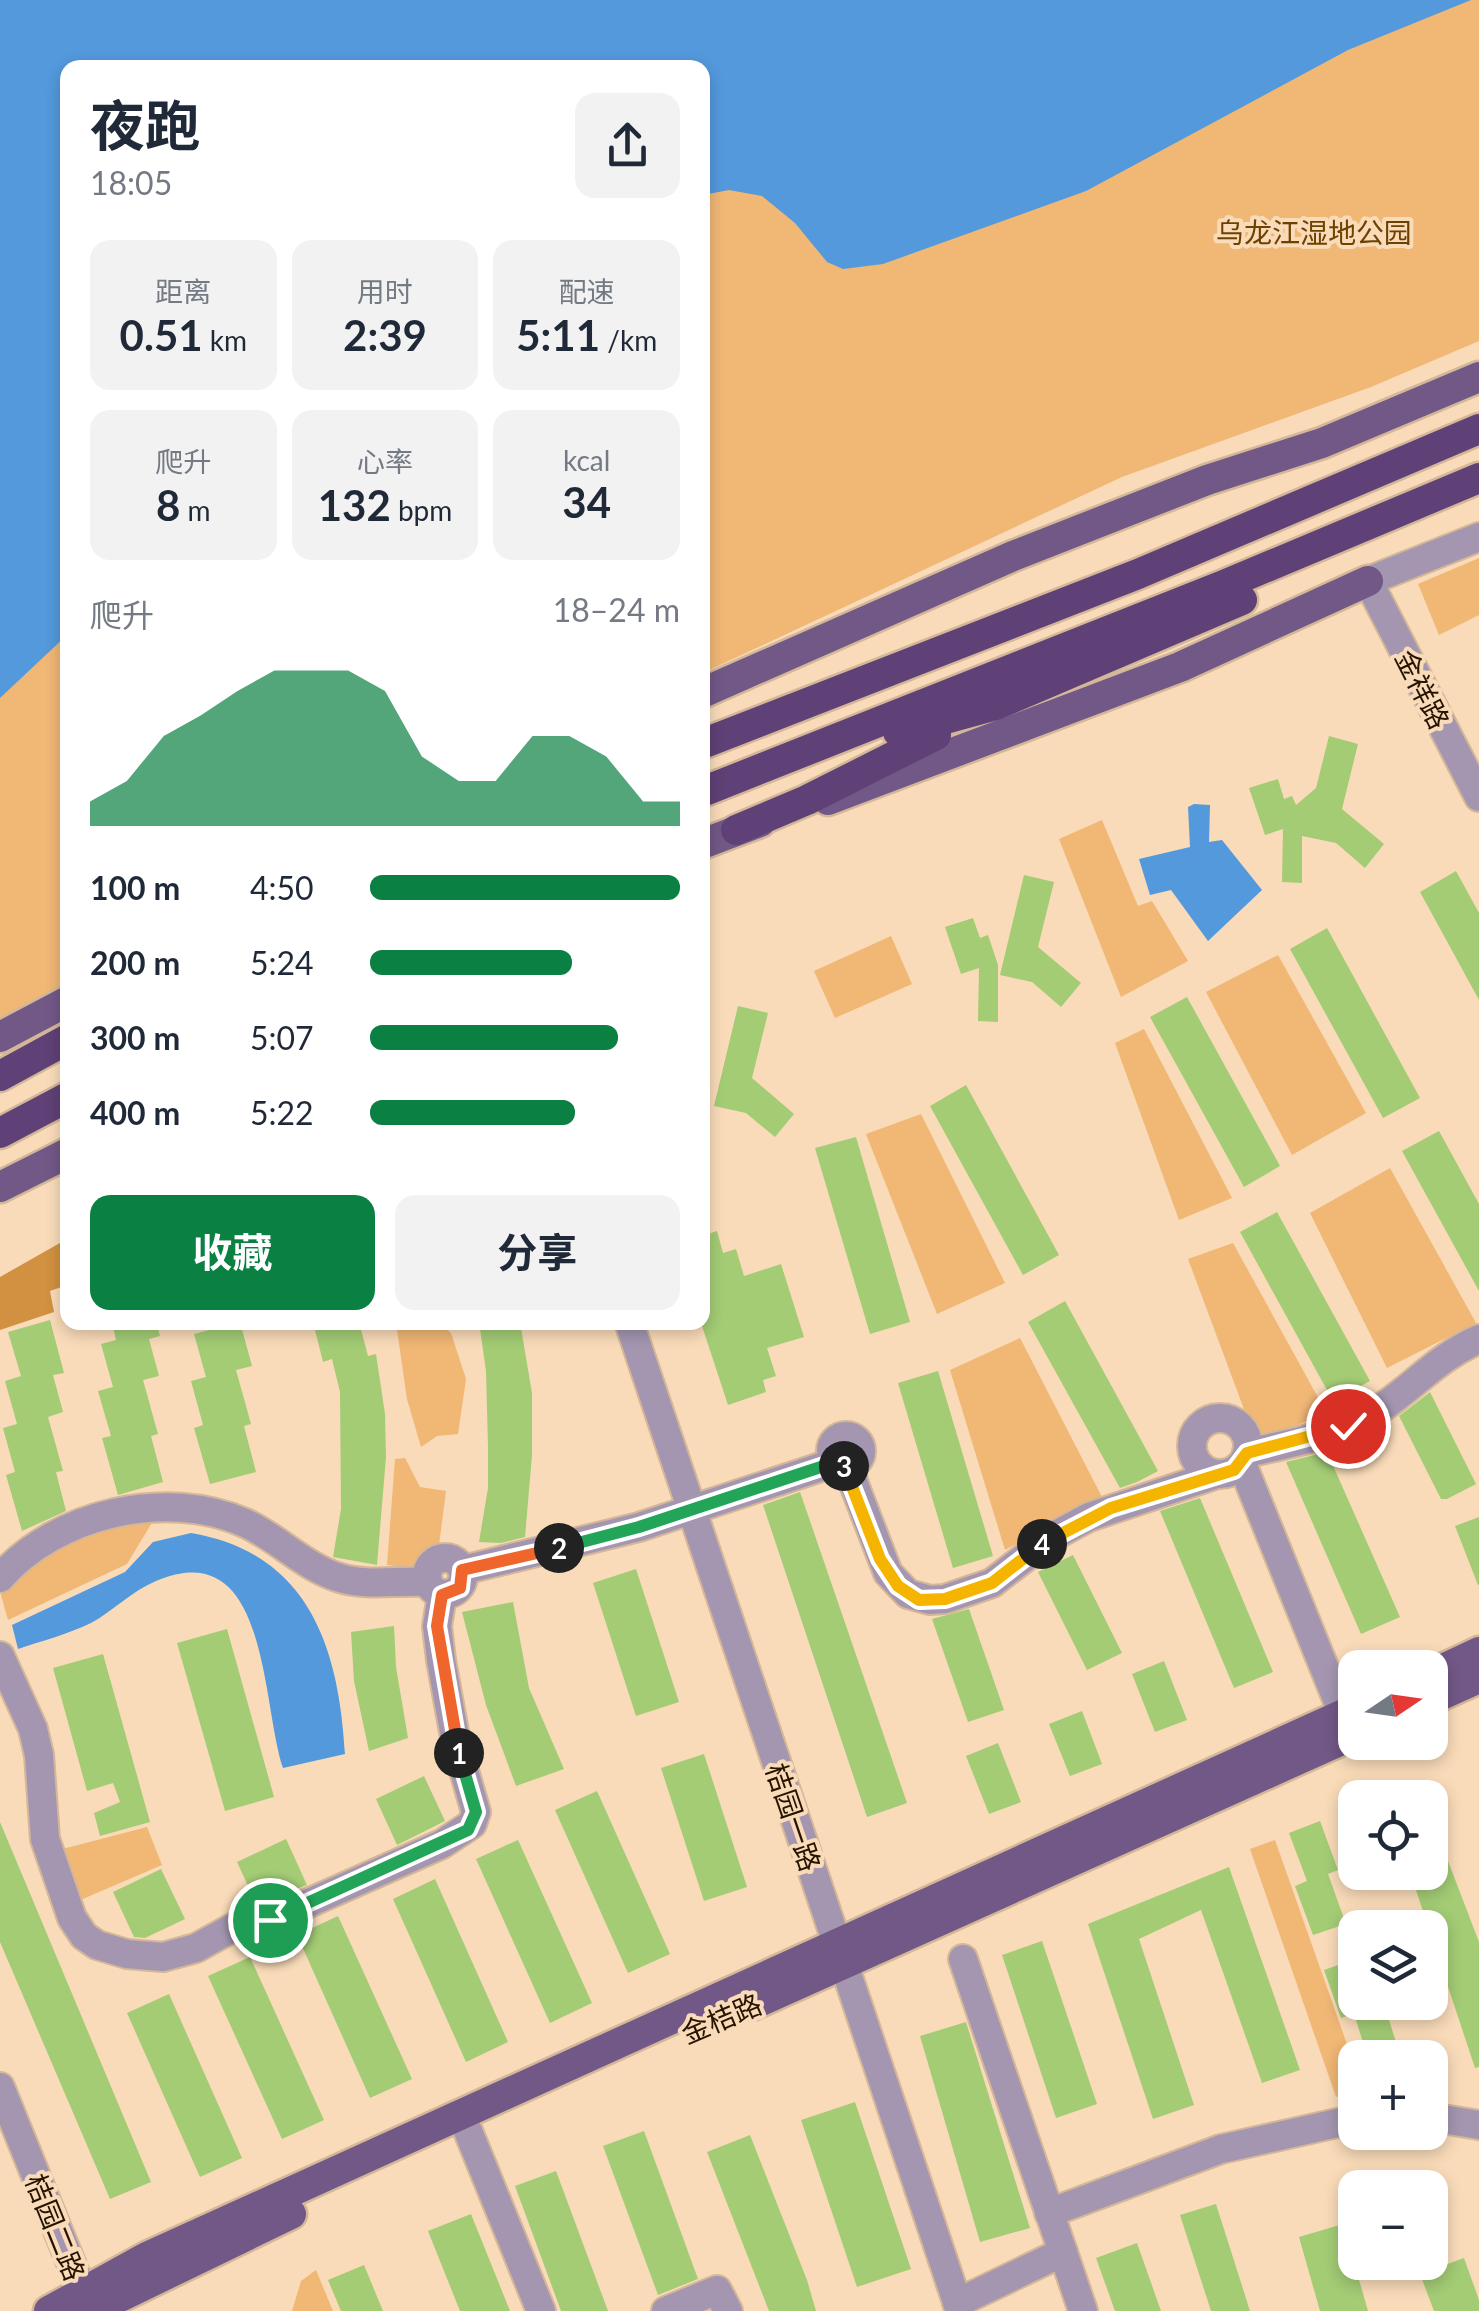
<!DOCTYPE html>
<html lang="zh">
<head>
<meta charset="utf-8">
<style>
  body { margin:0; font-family:Lato,"Noto Sans SC",sans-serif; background:#f2f2f3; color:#1f2937; height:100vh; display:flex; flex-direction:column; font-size:38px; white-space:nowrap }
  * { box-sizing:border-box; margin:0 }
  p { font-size:32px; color:#747a83 }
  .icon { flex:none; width:55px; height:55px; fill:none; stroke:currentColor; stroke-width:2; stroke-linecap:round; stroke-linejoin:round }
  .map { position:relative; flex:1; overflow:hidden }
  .details { position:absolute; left:60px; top:60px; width:650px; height:1270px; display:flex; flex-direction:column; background:#fff; border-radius:20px; box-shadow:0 5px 15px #0003 }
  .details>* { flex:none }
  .needle { width:65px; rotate:77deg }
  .buttons { position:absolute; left:1338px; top:1650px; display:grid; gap:20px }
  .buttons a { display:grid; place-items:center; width:110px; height:110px; border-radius:20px; background:#fff; box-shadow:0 5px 15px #0003; font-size:50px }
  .pin { position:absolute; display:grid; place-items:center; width:85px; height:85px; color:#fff; margin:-42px; border:5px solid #fff; border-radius:50%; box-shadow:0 2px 10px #0007 }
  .km { position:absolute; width:50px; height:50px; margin:-25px; border-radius:50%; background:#222; color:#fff; font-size:28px; line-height:50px; text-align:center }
  .round { display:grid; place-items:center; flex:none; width:105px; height:105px; border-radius:20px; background:#f2f2f3 }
  .overview { display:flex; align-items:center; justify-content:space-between; height:170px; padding:0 30px }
  h1 { font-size:55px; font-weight:700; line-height:75px }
  .stats { display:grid; grid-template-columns:repeat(3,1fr); gap:15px; height:170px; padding:10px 30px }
  .stats div { display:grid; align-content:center; border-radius:20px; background:#f2f2f3; text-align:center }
  .stats b { font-size:42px; font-weight:700 }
  .stats small { font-size:28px; font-weight:400 }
  .stats p { font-size:28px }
  .chart { height:280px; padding:20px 30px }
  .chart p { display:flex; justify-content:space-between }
  .chart svg { width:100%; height:180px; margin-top:10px; fill:#0b8043; opacity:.7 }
  .action { display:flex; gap:20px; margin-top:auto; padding:20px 30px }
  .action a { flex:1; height:115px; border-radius:20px; background:#0b8043; color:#fff; font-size:40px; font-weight:700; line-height:115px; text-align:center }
  .action a+a { background:#f2f2f3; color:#1f2937 }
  ul { padding:0 30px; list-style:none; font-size:32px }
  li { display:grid; grid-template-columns:160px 120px 1fr; align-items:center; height:75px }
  li i { height:25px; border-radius:12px; background:#0b8043 }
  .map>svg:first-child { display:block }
</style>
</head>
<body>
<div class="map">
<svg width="1479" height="2311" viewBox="0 0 1479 2311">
  <rect width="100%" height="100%" fill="#f9dbb9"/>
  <g fill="#f0b775">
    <polygon points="1409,0 1479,0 1479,341 1371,387 1122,477 703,673 702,185"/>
    <polygon points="1479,558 1479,615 1439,635 1418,584"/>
    <polygon points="67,608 67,985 0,1020 0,676"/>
    <polygon points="1102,820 1138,906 1152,901 1188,961 1121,997 1059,839"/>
    <polygon points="891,936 912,984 835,1018 814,971"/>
    <polygon points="1278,955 1366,1113 1292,1155 1206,992"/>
    <polygon points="1144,1029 1232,1198 1179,1220 1115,1043"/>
    <polygon points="921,1114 1005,1283 937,1314 866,1134"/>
    <polygon points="1390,1168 1476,1323 1387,1368 1310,1213"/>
    <polygon points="1233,1243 1326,1412 1257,1444 1188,1259"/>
    <polygon points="396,1323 439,1323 451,1333 466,1379 458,1434 437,1436 421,1447 407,1399"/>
    <polygon points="1020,1338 1102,1497 1005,1550 950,1370"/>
    <polygon points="405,1458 420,1487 446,1491 438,1553 427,1558 423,1570 387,1565 395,1459"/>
    <polygon points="123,1521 153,1521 127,1564 8,1620 1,1595 19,1568 48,1550"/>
    <polygon points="147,1827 162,1865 71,1904 55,1851"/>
    <polygon points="1275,1840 1355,2067 1355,2090 1336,2097 1250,1849"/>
    <polygon points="316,2270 333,2311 292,2311 301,2281"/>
  </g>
  <polygon fill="#d19140" points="67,1239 67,1285 50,1291 54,1312 0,1330 0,1277"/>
  <g fill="#5399dc">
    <polygon points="0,0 1471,0 1348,50 1086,191 883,264 843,269 827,262 795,223 762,196 729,190 703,195 702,68 68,68 67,635 0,698"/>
    <polygon points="1194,804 1210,805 1209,842 1222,840 1262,890 1208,941 1171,890 1150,895 1139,859 1190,847 1188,807"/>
    <path d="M191,1533c118,20 148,115 154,221l-62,14c-22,-66 -14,-235 -127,-187 -24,10 -43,30 -65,42 -23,11 -49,18 -73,26l-6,-24 113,-53 28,-30z"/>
  </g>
  <g fill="#a3cc75">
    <polygon points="1329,736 1358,744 1342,809 1384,844 1365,868 1336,843 1302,836 1302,883 1282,882 1283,829 1265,835 1249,788 1278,779 1284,799 1292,796 1296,805 1316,788"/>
    <polygon points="1456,871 1479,913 1479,1000 1420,892"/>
    <polygon points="1024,875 1054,882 1038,947 1081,983 1061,1007 1032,982 1000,975"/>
    <polygon points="973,918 980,938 988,935 998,965 998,1022 978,1021 979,968 961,974 945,927"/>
    <polygon points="1327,928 1420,1098 1383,1118 1290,949"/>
    <polygon points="1187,997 1280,1166 1244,1187 1150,1017"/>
    <polygon points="738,1006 768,1013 752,1078 794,1114 775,1137 746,1113 714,1106"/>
    <polygon points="966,1085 1059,1255 1023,1275 930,1106"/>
    <polygon points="1439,1131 1479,1204 1479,1291 1402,1151"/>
    <polygon points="856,1137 910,1322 870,1334 815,1148"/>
    <polygon points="1277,1212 1370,1381 1333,1401 1240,1232"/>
    <polygon points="717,1231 723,1253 736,1249 744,1276 781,1264 804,1337 767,1348 776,1376 763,1380 766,1392 728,1405 702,1326 702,1236"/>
    <polygon points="1065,1301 1158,1471 1137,1482 1120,1488 1028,1322"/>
    <polygon points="50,1320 64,1373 53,1375 63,1412 48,1417 63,1471 56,1472 66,1511 22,1531 6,1475 15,1472 3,1428 17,1424 5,1381 21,1376 8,1332"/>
    <polygon points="112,1322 156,1322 160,1336 149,1339 159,1376 143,1380 158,1434 151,1436 163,1482 118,1495 102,1438 111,1436 98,1391 113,1387 101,1344 116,1340"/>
    <polygon points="207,1322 240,1322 252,1366 236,1370 251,1424 244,1426 256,1472 210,1484 194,1428 203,1425 191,1381 206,1377 194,1334 209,1330"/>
    <polygon points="313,1322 359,1322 368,1356 376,1354 385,1414 386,1457 377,1565 333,1557 341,1509 340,1392 332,1359 323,1362"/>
    <polygon points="479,1322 520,1322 532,1393 532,1455 525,1537 501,1543 479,1542 488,1488 488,1446 486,1371"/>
    <polygon points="938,1371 993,1556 953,1568 898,1383"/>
    <polygon points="1430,1392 1476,1484 1447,1499 1441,1499 1399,1416"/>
    <polygon points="1327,1452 1400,1617 1361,1634 1286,1462"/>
    <polygon points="800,1492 907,1803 867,1817 763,1505"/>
    <polygon points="1200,1498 1273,1672 1234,1688 1160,1511"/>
    <polygon points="1479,1517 1479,1585 1478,1585 1455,1526"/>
    <polygon points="1073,1555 1122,1653 1087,1670 1038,1572"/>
    <polygon points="636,1569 679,1702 636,1716 593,1583"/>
    <polygon points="513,1602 529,1688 564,1769 516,1786 486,1705 462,1612"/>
    <polygon points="969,1609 1004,1710 968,1722 932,1619"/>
    <polygon points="394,1626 396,1667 408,1738 369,1751 354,1681 351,1632"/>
    <polygon points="227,1629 274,1797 225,1811 177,1643"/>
    <polygon points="103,1654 150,1822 100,1836 94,1813 120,1802 113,1783 87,1791 53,1668"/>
    <polygon points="1164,1661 1187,1720 1155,1732 1132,1674"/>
    <polygon points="1082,1711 1102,1764 1070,1776 1049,1724"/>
    <polygon points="998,1743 1021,1802 989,1814 966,1756"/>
    <polygon points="704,1754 747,1887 704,1901 661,1768"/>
    <polygon points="424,1776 445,1821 397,1845 376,1799"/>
    <polygon points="597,1791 670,1954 628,1973 555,1810"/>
    <polygon points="1430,1814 1479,1942 1479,2067 1475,2068 1410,1872 1430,1872"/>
    <polygon points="1320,1821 1338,1870 1328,1874 1346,1924 1313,1935 1295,1886 1307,1881 1289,1833"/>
    <polygon points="0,1822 151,2182 110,2199 0,1942"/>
    <polygon points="286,1839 307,1885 256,1903 237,1862"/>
    <polygon points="518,1840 592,2003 550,2023 476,1859"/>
    <polygon points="1229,1867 1300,2070 1262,2083 1201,1910 1139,1939 1194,2105 1153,2119 1088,1924"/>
    <polygon points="161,1869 185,1919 145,1938 134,1937 113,1892"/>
    <polygon points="435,1879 508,2042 466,2062 393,1899"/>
    <polygon points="338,1916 412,2079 370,2098 297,1935"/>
    <polygon points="1042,1941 1097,2104 1056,2118 1002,1955"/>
    <polygon points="250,1957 324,2120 282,2139 208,1976"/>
    <polygon points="1355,1959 1355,2002 1372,2002 1373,2007 1384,2004 1401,2058 1368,2058 1354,2014 1341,2018 1324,1970"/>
    <polygon points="169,1994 242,2158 200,2177 127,2013"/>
    <polygon points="966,2022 1030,2228 980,2242 920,2036"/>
    <polygon points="855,2102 911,2269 857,2287 801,2120"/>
    <polygon points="644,2131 698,2279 658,2295 603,2146"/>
    <polygon points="750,2135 807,2280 816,2311 769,2311 707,2152"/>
    <polygon points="556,2171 608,2311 561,2311 515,2186"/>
    <polygon points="1216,2204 1250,2311 1211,2311 1180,2215"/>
    <polygon points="471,2214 510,2311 460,2311 428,2231"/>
    <polygon points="1343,2224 1368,2311 1320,2311 1299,2237"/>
    <polygon points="1137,2243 1161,2311 1115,2311 1096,2258"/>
    <polygon points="1464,2258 1479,2300 1479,2311 1434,2311 1420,2274"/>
    <polygon points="364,2265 383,2311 341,2311 328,2280"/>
  </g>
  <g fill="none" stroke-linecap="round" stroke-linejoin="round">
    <defs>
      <g id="minor">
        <polyline points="1479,537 1368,581 1479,797"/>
        <polyline points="629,1322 960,2311"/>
        <circle cx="1220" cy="1446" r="28"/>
        <circle cx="846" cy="1451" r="15"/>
        <path d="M1247,1453c39,-9 82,-16 118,-35 42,-23 68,-59 114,-79"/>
        <polyline points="1242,1464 1343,1714"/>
        <polyline points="847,1466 888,1573 908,1594 930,1600 945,1599 992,1583 1050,1538 1089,1517 1217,1474"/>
        <circle cx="445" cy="1576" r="18"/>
        <polyline points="463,1570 639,1527 836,1462"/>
        <path d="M0,1578c57,-65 166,-90 245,-55 33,15 57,42 92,54 29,10 61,3 91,5"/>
        <polyline points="0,1656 33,1729 39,1755 45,1839 72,1918 84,1936 97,1945 127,1954 163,1957 196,1948 236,1926 286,1913 442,1844 472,1824 476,1812 456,1743 441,1660 437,1626 442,1595"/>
        <polyline points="963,1959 1083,2311"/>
        <polyline points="0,2087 90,2310"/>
        <polyline points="1430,2117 1479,2125"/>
        <polyline points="468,2131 541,2311"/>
        <polyline points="1049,2213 1221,2149 1355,2119"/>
        <polyline points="957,2303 1063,2252"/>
        <polyline points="666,2311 717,2290 728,2311"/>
      </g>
      <g id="major">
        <polyline points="702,693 1013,556 1207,480 1322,443 1479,377"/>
        <polyline points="828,800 1180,667 1368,581"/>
        <polyline points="702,844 760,822"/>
        <polyline points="0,1037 68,1001"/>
        <polyline points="0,1187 68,1153"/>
        <polyline points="1430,1675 1479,1652"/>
        <polyline points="1430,1700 1479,1678"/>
        <polyline points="752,2005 1355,1734"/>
        <polyline points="49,2311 147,2257 1355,1709"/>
        <polyline points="91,2311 291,2214"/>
      </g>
      <g id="highway">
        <polyline points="898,732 996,705 1242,600"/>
        <polyline points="702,744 1138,574 1479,429"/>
        <polyline points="702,792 1224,585 1479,478"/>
        <polyline points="736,830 807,800 936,735"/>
        <polyline points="0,1076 68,1039"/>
        <polyline points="0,1133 68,1097"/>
      </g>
    </defs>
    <use href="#minor" stroke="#d3b798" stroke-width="32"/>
    <use href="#major" stroke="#d3b798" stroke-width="35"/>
    <use href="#highway" stroke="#d3b798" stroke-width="35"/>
    <use href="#minor" stroke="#a496b1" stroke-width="28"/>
    <use href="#major" stroke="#725887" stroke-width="30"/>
    <use href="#highway" stroke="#604177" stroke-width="30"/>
  </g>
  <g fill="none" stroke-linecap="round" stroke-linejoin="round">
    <defs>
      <polyline id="split-1" points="270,1920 468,1830 476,1812 459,1753"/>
      <polyline id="split-2" points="459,1753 437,1626 442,1595 460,1588 462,1570 559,1548"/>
      <polyline id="split-3" points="559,1548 639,1527 836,1462 844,1466"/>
      <polyline id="split-4" points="844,1466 880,1559 898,1586 919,1600 945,1599 992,1583 1042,1544"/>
      <polyline id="split-5" points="1042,1544 1111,1508 1234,1470 1247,1453 1348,1426"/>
    </defs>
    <use href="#split-1" stroke="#fff" stroke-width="20"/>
    <use href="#split-2" stroke="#fff" stroke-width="20"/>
    <use href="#split-3" stroke="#fff" stroke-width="20"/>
    <use href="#split-4" stroke="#fff" stroke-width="20"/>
    <use href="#split-5" stroke="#fff" stroke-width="20"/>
    <use href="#split-1" stroke="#22a559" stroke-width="12"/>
    <use href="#split-2" stroke="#f0652b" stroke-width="12"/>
    <use href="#split-3" stroke="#22a559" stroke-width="12"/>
    <use href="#split-4" stroke="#f5b400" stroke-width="12"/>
    <use href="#split-5" stroke="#f5b400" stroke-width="12"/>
  </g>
  <g text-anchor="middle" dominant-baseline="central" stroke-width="8" stroke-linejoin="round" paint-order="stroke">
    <g font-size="28" fill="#6d4200" stroke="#f9dbb9">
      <text x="1314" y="232">乌龙江湿地公园</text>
    </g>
    <g font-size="28" fill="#261400" stroke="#f9dbb9">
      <text transform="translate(1423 689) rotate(63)">金祥路</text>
      <text transform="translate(794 1817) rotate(71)">桔园一路</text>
      <text transform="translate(721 2018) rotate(-23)">金桔路</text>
      <text transform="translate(56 2227) rotate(68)">桔园二路</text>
    </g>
  </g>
</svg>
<div class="buttons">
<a><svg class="needle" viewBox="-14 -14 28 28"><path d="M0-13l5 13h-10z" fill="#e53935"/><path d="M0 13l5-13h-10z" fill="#747a83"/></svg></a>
<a><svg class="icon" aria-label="locate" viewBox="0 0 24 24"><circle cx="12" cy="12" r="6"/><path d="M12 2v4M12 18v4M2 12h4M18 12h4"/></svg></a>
<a><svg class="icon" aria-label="layers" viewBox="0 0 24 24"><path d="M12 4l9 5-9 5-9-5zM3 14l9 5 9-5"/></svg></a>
<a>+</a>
<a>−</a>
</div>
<div class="pin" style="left:270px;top:1920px;background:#1e9e55"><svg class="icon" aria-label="arrive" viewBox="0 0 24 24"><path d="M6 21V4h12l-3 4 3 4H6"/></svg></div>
<div class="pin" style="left:1348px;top:1426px;background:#d93025"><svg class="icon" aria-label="check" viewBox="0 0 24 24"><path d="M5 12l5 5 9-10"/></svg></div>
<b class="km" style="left:459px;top:1753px">1</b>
<b class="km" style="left:559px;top:1548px">2</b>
<b class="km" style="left:844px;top:1466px">3</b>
<b class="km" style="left:1042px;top:1544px">4</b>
<section class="details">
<div class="overview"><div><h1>夜跑</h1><p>18:05</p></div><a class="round"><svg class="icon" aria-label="share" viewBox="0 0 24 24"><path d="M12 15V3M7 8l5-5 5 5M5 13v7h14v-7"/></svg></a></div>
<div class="stats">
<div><p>距离</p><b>0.51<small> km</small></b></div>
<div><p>用时</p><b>2:39</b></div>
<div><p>配速</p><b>5:11<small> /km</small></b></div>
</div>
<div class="stats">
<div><p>爬升</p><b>8<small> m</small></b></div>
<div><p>心率</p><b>132<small> bpm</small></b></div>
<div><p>kcal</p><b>34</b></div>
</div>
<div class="chart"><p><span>爬升</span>18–24 m</p>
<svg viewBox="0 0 160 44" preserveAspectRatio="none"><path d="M0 44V38L10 33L20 22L30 17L40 11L50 6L60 6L70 6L80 11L90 27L100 33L110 33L120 22L130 22L140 27L150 38L160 38V44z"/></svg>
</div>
<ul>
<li><b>100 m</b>4:50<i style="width:100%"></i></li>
<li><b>200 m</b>5:24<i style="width:65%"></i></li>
<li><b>300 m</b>5:07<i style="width:80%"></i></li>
<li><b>400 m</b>5:22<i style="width:66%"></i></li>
</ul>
<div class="action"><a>收藏</a><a>分享</a></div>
</section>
</div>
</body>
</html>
